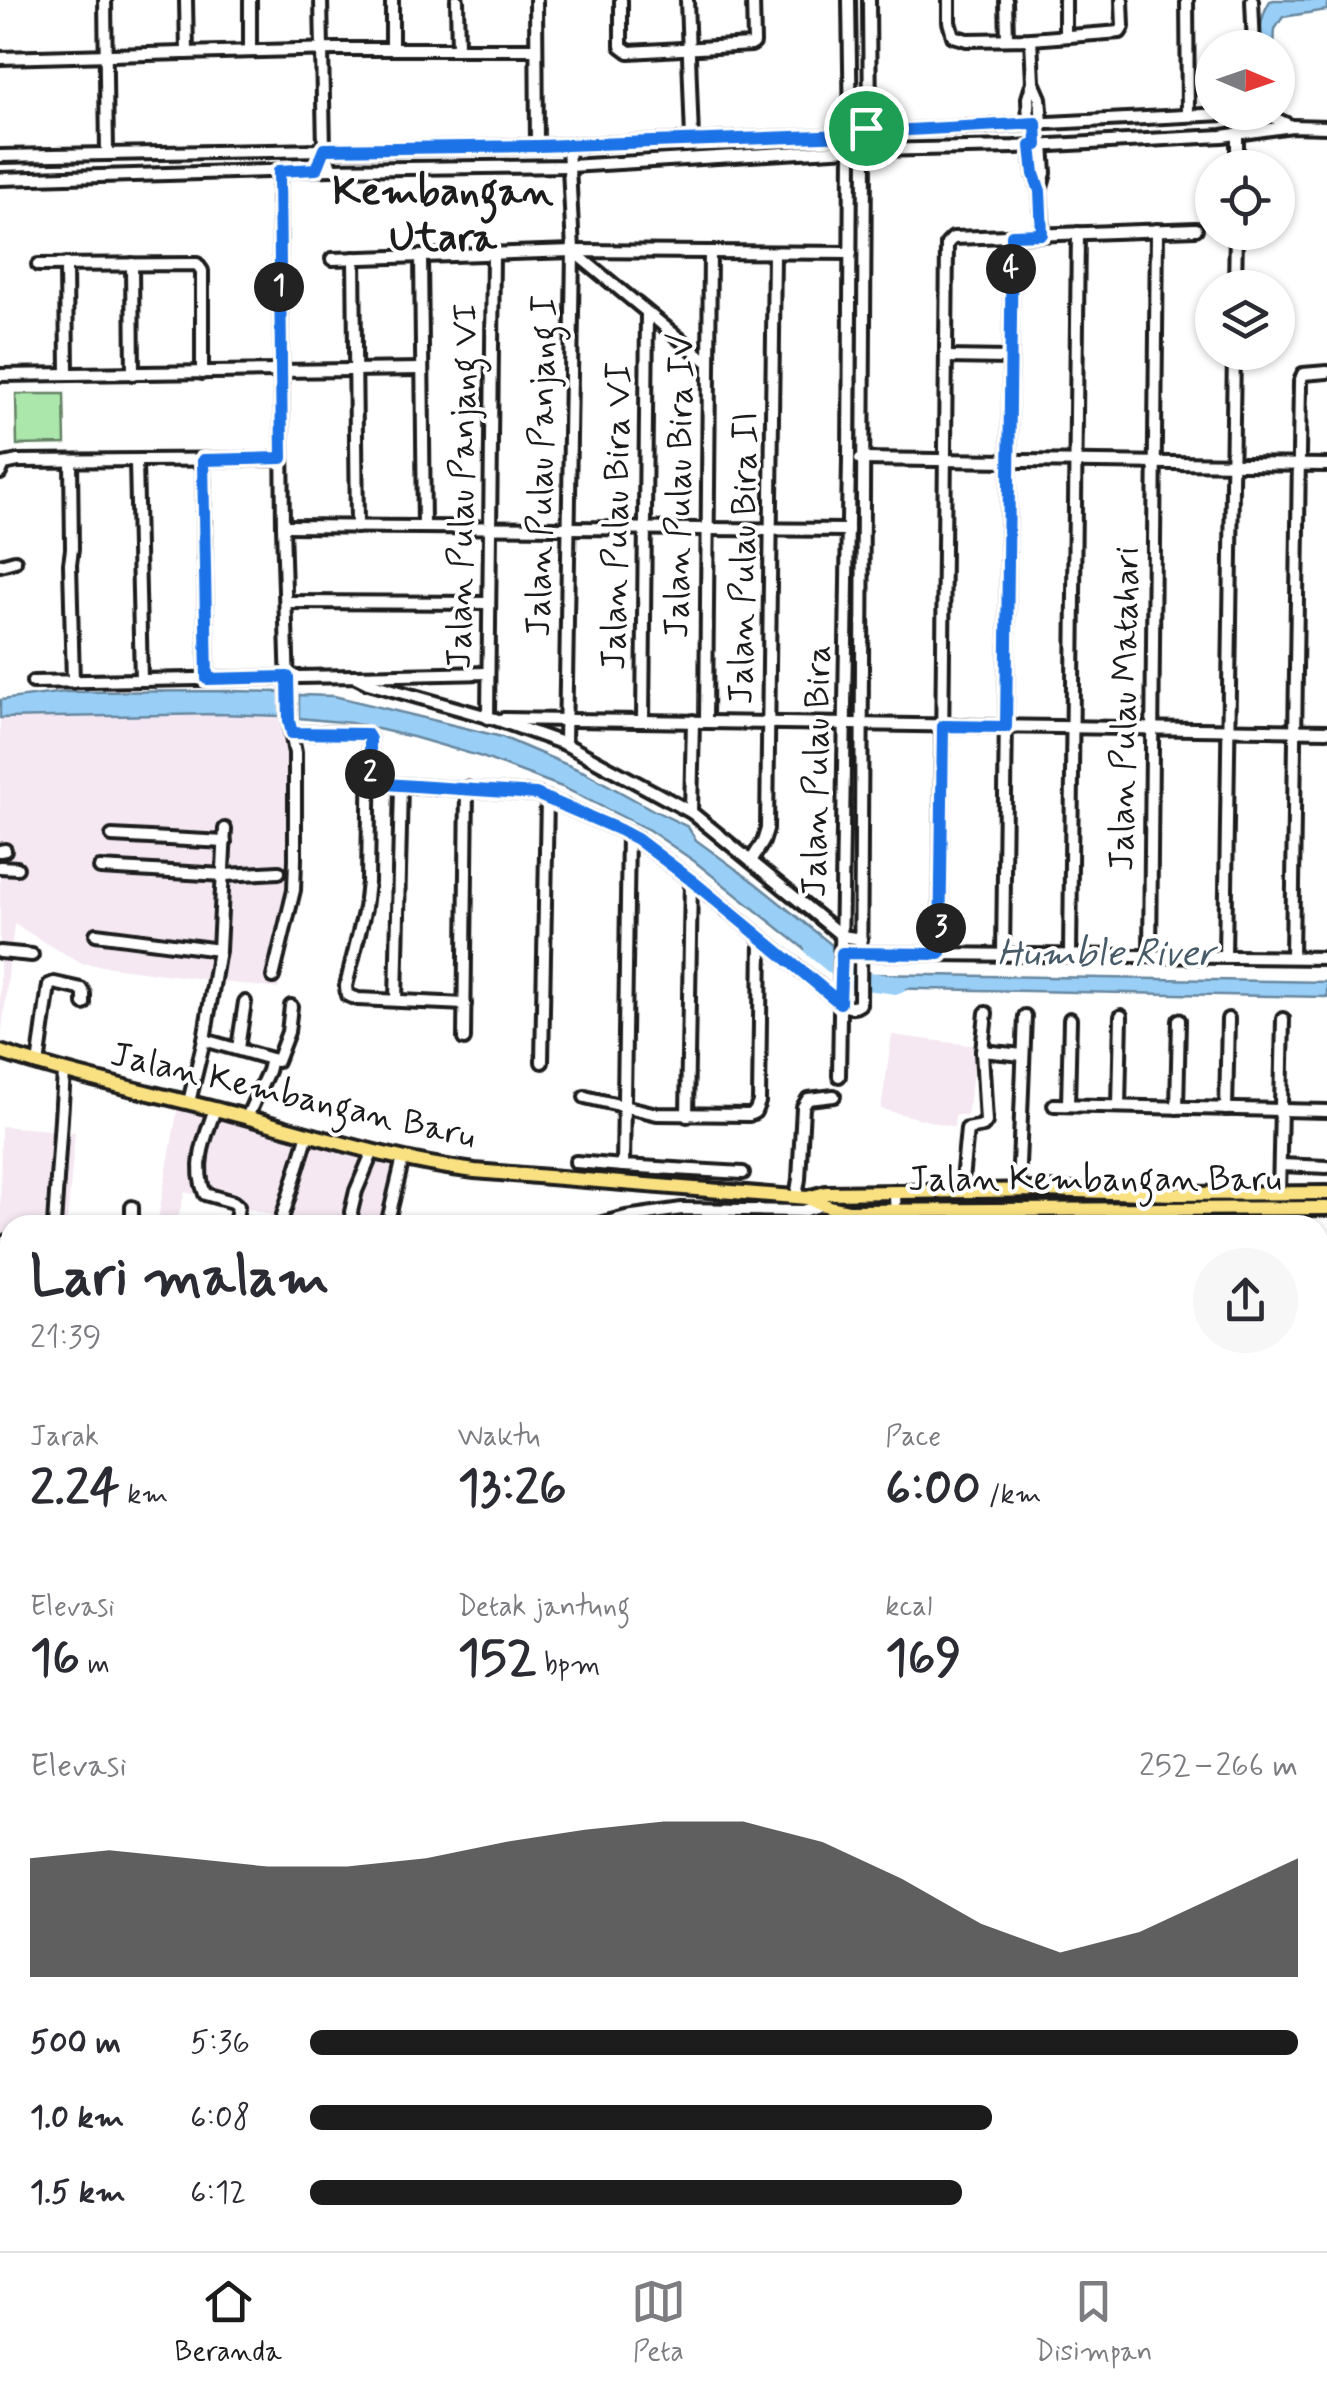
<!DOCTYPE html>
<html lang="id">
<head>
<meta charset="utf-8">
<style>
  body { margin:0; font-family:Mynerve,sans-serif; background:#f7f7f7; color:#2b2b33; height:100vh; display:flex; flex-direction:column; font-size:38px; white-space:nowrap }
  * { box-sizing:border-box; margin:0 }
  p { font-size:32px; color:#7c7c81 }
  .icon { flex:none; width:55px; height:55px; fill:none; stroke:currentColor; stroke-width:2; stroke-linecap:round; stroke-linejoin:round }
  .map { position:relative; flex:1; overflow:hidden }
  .details { position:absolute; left:0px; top:1215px; width:1328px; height:1038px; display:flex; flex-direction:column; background:#fff; border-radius:30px 30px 0 0; box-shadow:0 2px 8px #0004 }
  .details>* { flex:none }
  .needle { width:65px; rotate:92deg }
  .controls { position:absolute; left:1195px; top:30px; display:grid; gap:20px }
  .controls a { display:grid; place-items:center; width:100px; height:100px; border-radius:50%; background:#fff; box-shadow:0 2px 8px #0004; font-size:50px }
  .pin { position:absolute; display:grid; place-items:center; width:85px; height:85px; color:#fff; margin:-42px; border:5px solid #fff; border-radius:50%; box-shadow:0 2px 10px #0007 }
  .km { position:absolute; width:50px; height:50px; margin:-25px; border-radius:50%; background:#222; color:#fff; font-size:28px; line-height:50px; text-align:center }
  .round { display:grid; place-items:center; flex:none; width:105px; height:105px; border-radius:52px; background:#f7f7f7 }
  .head { display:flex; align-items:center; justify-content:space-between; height:170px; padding:0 30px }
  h1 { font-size:55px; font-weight:700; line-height:75px }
  .figures { display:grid; grid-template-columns:repeat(3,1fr); gap:15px; height:170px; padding:10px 30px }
  .figures div { display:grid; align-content:center }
  .figures b { font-size:50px; font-weight:700 }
  .figures small { font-size:28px; font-weight:400 }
  .figures p { font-size:28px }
  .chart { height:280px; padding:20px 30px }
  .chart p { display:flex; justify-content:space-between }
  .chart svg { width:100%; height:180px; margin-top:10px; fill:#1c1c1c; opacity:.7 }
  ul { padding:0 30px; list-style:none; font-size:32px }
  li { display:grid; grid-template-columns:160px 120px 1fr; align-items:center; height:75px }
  li i { height:25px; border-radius:12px; background:#1c1c1c }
  .dock { display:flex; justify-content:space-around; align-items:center; height:140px; border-top:2px solid #e1e1e2; background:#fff; font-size:28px; color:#7c7c81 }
  .dock a { display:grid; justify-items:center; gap:5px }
  .dock .active { color:#1c1c1c }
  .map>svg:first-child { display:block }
</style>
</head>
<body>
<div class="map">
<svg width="1327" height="2251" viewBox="0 0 1327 2251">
  <rect width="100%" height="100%" fill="#fff"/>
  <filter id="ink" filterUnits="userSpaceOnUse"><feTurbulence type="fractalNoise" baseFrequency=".01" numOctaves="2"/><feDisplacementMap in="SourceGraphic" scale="20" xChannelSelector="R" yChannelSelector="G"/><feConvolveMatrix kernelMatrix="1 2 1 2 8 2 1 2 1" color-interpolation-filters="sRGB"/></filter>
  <g filter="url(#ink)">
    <g fill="#f5e8f3">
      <polygon points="0,709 289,710 294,742 298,899 278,989 80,963 14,924 0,1049"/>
      <polygon points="892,1035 977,1046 967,1115 955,1115 954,1127 881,1109"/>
      <polygon points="180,1096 411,1151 396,1225 268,1225 270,1214 185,1192 176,1225 157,1225"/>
      <polygon points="1,1126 75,1132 67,1225 10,1225 10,1257 0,1256"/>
    </g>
    <g fill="#abe6ab" stroke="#648164" stroke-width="2.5">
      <polygon points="16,394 64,394 65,444 17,445"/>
      <polygon points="1319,1769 1327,1777 1327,1953 1318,1941"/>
    </g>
    <g fill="#99cff7" stroke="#67879f" stroke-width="2.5">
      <path d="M1274,0h53v10l-44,7 -8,12 -1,18 -15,1c0,-17 2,-33 11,-47z"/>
      <polygon points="229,691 281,692 281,716 217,714 0,718 0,700 65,692"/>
      <polygon points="299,695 334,696 502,737 584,772 653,810 688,827 696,840 755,883 832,945 832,971 694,861 649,830 562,787 482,757 413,737 351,723 299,718"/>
      <polygon points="872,974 1327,982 1327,997 873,988"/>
    </g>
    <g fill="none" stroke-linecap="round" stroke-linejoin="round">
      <polyline stroke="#67879f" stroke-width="2.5" points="1318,1985 1327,1985"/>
      <g stroke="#99cff7" stroke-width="18">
        <polyline points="814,949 851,979 897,985"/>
        <polyline points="0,1915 10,1899"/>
      </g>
      <defs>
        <g id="minor">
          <polyline points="105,0 107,153"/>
          <polyline points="186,0 187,53"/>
          <polyline points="250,0 250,51"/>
          <polyline points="321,0 324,149 332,169"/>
          <polyline points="392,0 392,49"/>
          <polyline points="457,0 458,49"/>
          <polyline points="536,0 537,146"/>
          <polyline points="621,0 621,46 629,52 751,45 754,43 753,0"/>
          <polyline points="687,0 692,139"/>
          <polyline points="869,0 870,130"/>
          <polyline points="949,0 949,22 953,36 967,40 1031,39 1120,32 1123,27 1122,0"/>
          <polyline points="1006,0 1007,39"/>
          <polyline points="1065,0 1065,36"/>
          <polyline points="1187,0 1188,115"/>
          <polyline points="1252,0 1254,48"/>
          <polyline points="0,58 336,49 536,49"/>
          <polyline points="1033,82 1040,98 1042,123"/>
          <polyline points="1029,124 1028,98 1033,82 1031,39"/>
          <polyline points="872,132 1243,113 1268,115 1291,126"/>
          <polyline points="851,133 858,128 870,130 876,142 870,154"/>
          <polyline points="848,140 851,133 849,0"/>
          <polyline points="1031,146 1034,174 1040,191"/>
          <polyline points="873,150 1014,147 1222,136 1292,126 1327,127"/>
          <polyline points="0,156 537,146 850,135"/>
          <polyline points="1237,168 1237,135"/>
          <polyline points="0,179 332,169 570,166 850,149"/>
          <polyline points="1043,234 1040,191 1045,173 1043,145"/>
          <polyline points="574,252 709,363"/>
          <polyline points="421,256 424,527"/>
          <polyline points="354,258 357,527"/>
          <polyline points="332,259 573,251 851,253"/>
          <polyline points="66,264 67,374"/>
          <polyline points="132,264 133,374"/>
          <polyline points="38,265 197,264 202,271 202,373"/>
          <polyline points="1235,288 1236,232"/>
          <polyline points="946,357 1010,358"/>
          <polyline points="0,375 422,369"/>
          <polyline points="860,459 1327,465"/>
          <polyline points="203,460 207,679"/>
          <polyline points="71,461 72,549 70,564 73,682"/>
          <polyline points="136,461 141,680"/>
          <polyline points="0,473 4,464 18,461 282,459"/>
          <polyline points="283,526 848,530"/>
          <polyline points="0,565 15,561"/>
          <polyline points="286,602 489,603"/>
          <polyline points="354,676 488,673"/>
          <polyline points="33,682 354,676 368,683 495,719 565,744 691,812 842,936 861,939"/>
          <polyline points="488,718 493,254"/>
          <polyline points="503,719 1327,731"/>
          <polyline points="643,721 647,313"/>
          <polyline points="706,721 710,252"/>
          <polyline points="292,733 362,733 367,734 370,739 368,882 365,908 346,986 347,995 358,999 465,1004"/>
          <polyline points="565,744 573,251 568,145"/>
          <path d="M370,783l166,11 84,36 17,9 54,41 141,116c8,7 18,16 28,8l5,-848"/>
          <polyline points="691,812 693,721"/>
          <polyline points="628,834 623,1166 743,1173"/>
          <polyline points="112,836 225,842"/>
          <polyline points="0,851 5,850"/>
          <polyline points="751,861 763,842 767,829 774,253"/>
          <polyline points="0,867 17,868"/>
          <polyline points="100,868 224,875 279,872"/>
          <polyline points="96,934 219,950"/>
          <polyline points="0,952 32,955"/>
          <polyline points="842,953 1327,958"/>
          <polyline points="940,954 947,244 953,238 1196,229"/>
          <polyline points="1003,954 1012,235"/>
          <polyline points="1070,955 1078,233"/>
          <polyline points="1150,956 1157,230"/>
          <polyline points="1225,957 1234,352"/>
          <polyline points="1292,957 1300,382 1303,374 1327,372"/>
          <polyline points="273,977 294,890 295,859 295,753 289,721 283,526 279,171"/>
          <polyline points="396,1000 401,785"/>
          <polyline points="464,1039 467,788"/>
          <polyline points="204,1040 271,1059"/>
          <polyline points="238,1048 245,1002"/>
          <polyline points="982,1051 1023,1055"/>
          <polyline points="542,1062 547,798"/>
          <polyline points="38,1065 49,985 54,983 81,989 84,994 84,1004"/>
          <polyline points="839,1076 849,459 851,151"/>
          <polyline points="585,1097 657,1114 749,1115 755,1112 759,1102 761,939"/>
          <polyline points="189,1102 204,1040 219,950 225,829"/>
          <polyline points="1054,1105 1327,1111"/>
          <polyline points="1068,1105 1070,1019"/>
          <polyline points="1119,1106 1121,1016"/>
          <polyline points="1177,1108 1179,1020"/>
          <path d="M215,1109c-10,28 -22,57 -10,85l28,8 5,4 -3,19"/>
          <polyline points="1226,1109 1228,1019"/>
          <polyline points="687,1116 691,880"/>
          <polyline points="247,1117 268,1071 271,1059 277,1061 288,1032 291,1006"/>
          <polyline points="576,1162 623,1166"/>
          <polyline points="1280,1165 1327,1167"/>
          <polyline points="1018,1190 1025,1016"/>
          <polyline points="961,1191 967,1129 983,1126 986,1122 982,1051 986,1013"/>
          <polyline points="895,1193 896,1225"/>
          <polyline points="1279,1194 1283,1019"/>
          <polyline points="796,1197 799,1179 803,1107 808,1099 834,1096"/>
          <polyline points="132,1207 132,1225"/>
          <polyline points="54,1225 64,1073"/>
          <polyline points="280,1225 308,1134"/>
          <polyline points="353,1225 351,1212 356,1191 373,1151"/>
          <polyline points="387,1225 403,1158"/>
          <polyline points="595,1225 626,1217 682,1209 803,1211 822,1205"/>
          <polyline points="0,1242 10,1243"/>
          <polyline points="1318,1274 1327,1274"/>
          <polyline points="0,1310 10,1312"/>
          <polyline points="0,1319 10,1347"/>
          <polyline points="1318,1381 1327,1357"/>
          <polyline points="1318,1451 1321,1452"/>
          <polyline points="1318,1597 1327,1602"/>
          <polyline points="0,1604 10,1609"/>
          <polyline points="0,1621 10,1626"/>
          <polyline points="0,1654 10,1641"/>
          <polyline points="1318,1689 1327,1673"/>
          <polyline points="0,1694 10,1721"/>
          <polyline points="0,1874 10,1878"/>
          <polyline points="1318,1918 1324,1921"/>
          <polyline points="0,1979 10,1965"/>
          <polyline points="1318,2047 1327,2053"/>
          <polyline points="1318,2075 1327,2084"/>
          <polyline points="0,2089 10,2089"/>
          <polyline points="0,2124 10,2124"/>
          <polyline points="1318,2157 1327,2145"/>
          <polyline points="0,2175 10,2175"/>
          <polyline points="0,2219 10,2218"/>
          <polyline points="484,2242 496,2251"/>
          <polyline points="515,2242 526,2251"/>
          <polyline points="988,2242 998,2251"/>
          <polyline points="1116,2242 1126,2251"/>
          <polyline points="52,2251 54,2242"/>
          <polyline points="88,2251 89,2242"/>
          <polyline points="566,2251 573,2242"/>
          <polyline points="693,2251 699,2242"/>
          <polyline points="716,2251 723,2242"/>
          <polyline points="859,2251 867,2242"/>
          <polyline points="965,2251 972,2242"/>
          <polyline points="1238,2251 1245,2242"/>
        </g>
        <g id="major">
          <path d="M0,1052c75,25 153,41 230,61 81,21 162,48 245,58l332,27 19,-5 215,-3 136,4 150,-1"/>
          <polyline points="807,1198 830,1207 849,1211 1327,1208"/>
        </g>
      </defs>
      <use href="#minor" stroke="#1c1c1c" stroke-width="18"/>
      <use href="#major" stroke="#1c1c1c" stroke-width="20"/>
      <use href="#minor" stroke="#fff" stroke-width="10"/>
      <use href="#major" stroke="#f9e181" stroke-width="12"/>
    </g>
  </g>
  <g fill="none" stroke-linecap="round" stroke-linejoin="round" filter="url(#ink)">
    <defs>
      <polygon id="route" points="1036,123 1037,145 1031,146 1034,174 1040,191 1042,234 1012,235 1006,727 943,726 940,954 842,953 840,1003 691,880 637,839 620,830 536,794 370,783 370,739 367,734 292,733 289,721 288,677 207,679 203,460 282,458 279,171 316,169 324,149 538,146 850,135 854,130 862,128 872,132"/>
    </defs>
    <use href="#route" stroke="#fff" stroke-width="20"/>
    <use href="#route" stroke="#1a73e8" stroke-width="12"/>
  </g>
  <g text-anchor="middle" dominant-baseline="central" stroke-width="8" stroke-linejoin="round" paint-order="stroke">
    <g font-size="35" fill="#1c1c1c" stroke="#fff">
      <text transform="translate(542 466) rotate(-89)">Jalan Pulau Panjang I</text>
      <text transform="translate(463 486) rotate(-89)">Jalan Pulau Panjang VI</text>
      <text transform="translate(680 486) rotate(-89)">Jalan Pulau Bira IV</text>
      <text transform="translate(617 516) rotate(-89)">Jalan Pulau Bira VI</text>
      <text transform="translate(744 558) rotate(-89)">Jalan Pulau Bira II</text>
      <text transform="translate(1125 709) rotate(-89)">Jalan Pulau Matahari</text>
      <text transform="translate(817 771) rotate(-89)">Jalan Pulau Bira</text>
      <text transform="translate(293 1096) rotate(13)">Jalan Kembangan Baru</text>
      <text x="1095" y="1180">Jalan Kembangan Baru</text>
    </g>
    <g font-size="38" font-style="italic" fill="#485b69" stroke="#fff">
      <text x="1106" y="954">Humble River</text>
    </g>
    <g font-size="40" font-weight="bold" fill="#1c1c1c" stroke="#fff">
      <text x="443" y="193">Kembangan<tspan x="443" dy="46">Utara</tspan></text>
    </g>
  </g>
</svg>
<div class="controls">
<a><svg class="needle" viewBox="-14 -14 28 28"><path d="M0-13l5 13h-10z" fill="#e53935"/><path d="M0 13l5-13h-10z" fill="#7c7c81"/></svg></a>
<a><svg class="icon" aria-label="locate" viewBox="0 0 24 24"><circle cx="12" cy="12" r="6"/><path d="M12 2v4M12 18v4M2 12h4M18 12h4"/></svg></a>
<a><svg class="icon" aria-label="layers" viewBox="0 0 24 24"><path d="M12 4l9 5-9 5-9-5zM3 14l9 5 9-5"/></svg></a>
</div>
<div class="pin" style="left:866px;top:128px;background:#1e9e55"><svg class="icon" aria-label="arrive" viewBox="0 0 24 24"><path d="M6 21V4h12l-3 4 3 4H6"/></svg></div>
<b class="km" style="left:279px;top:287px">1</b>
<b class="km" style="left:370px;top:774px">2</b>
<b class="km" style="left:941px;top:928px">3</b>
<b class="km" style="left:1011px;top:269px">4</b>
<section class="details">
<div class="head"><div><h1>Lari malam</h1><p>21:39</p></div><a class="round"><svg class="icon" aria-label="share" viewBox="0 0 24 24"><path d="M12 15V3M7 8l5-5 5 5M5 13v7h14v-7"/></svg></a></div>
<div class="figures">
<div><p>Jarak</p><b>2.24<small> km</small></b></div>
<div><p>Waktu</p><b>13:26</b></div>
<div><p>Pace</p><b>6:00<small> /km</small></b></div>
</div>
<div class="figures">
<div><p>Elevasi</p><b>16<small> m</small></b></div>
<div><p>Detak jantung</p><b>152<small> bpm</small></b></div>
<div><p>kcal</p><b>169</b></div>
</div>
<div class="chart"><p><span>Elevasi</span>252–266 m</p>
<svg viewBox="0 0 160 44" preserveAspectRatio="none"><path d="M0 44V15L10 13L20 15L30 17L40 17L50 15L60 11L70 8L80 6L90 6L100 11L110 20L120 31L130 38L140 33L150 24L160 15V44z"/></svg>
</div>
<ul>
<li><b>500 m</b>5:36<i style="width:100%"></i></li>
<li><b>1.0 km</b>6:08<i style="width:69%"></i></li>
<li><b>1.5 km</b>6:12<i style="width:66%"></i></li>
</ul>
</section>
</div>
<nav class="dock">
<a class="active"><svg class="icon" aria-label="home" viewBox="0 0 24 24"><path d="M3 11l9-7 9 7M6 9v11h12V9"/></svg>Beranda</a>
<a><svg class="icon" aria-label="map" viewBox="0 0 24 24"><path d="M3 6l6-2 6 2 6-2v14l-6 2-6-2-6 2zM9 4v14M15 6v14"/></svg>Peta</a>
<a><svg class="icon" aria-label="saved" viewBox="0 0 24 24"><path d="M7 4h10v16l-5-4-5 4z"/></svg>Disimpan</a>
</nav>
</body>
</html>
